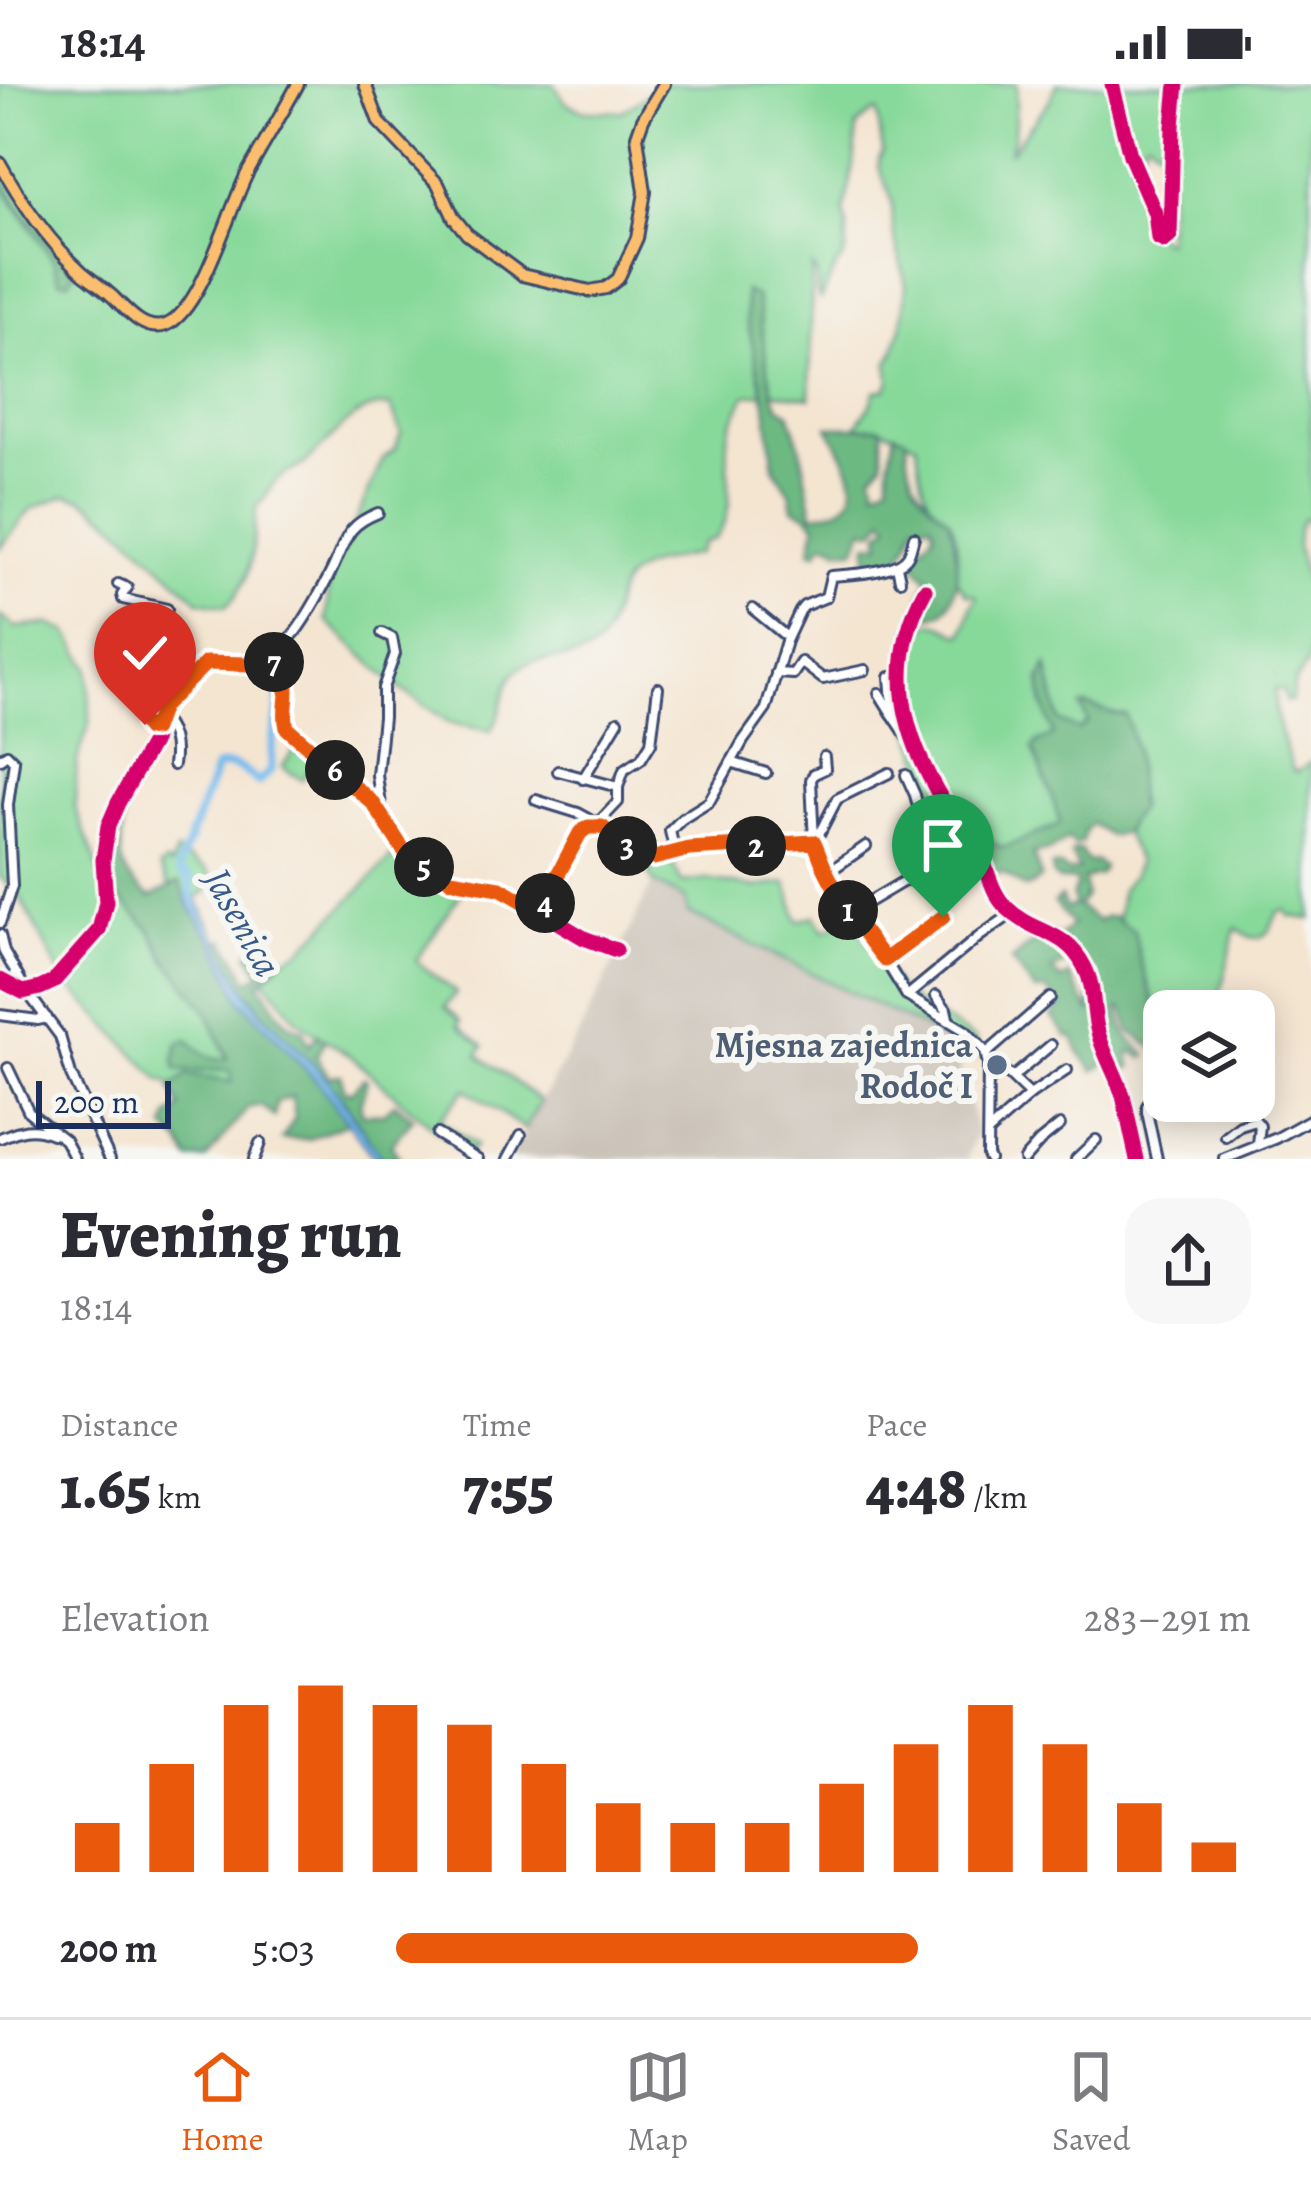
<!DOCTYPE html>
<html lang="en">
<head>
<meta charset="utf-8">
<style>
  body { margin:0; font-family:Alegreya,serif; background:#f7f7f7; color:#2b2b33; height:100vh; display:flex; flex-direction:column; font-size:45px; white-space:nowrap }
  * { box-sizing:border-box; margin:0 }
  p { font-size:39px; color:#7c7c81 }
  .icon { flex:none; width:66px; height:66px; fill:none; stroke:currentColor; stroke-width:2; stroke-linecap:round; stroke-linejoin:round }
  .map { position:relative; height:1075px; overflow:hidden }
  .panel { display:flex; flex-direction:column; background:#fff; flex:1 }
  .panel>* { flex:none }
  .fabs { position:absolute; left:1143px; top:906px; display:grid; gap:24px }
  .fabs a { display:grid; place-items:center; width:132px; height:132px; border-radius:24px; background:#fff; box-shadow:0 6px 30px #0003; font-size:60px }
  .scale { position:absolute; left:36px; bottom:30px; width:135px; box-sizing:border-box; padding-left:12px; border:6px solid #1b2f5e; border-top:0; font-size:33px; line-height:42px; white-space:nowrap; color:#1b2f5e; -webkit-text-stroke:9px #f6f6f2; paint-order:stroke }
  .pin { position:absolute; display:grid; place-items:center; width:102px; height:102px; color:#fff; margin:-123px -51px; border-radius:50% 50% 50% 0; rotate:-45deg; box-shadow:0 0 12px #0007 }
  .pin .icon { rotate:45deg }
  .km { position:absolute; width:60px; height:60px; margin:-30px; border-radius:50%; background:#222; color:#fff; font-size:33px; line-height:60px; text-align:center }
  .round { display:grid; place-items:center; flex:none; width:126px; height:126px; border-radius:36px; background:#f7f7f7 }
  .head { display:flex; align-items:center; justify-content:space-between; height:204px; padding:0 60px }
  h1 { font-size:66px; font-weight:800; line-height:90px }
  .figures { display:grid; grid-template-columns:repeat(3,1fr); gap:18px; height:204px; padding:12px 60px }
  .figures div { display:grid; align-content:center }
  .figures b { font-size:60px; font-weight:800 }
  .figures small { font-size:33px; font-weight:400 }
  .figures p { font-size:33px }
  .chart { height:336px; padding:24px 60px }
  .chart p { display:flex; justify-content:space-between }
  .chart svg { width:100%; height:216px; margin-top:12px; stroke:#ea580c; stroke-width:6 }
  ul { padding:0 60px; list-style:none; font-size:39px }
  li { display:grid; grid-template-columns:192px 144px 1fr; align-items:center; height:90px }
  li i { height:30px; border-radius:15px; background:#ea580c }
  .status { display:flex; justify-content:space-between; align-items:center; height:84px; padding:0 60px; background:#fff; direction:ltr }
  .status svg { height:33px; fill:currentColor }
  .menu { display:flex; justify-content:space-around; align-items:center; height:168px; border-top:3px solid #e1e1e2; background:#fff; font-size:33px; color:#7c7c81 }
  .menu a { display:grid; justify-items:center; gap:6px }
  .menu .on { color:#ea580c }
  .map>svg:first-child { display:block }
</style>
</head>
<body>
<div class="status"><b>18:14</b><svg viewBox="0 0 49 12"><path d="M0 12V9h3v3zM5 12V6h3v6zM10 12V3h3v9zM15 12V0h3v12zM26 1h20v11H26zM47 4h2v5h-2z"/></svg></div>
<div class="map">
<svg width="1311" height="1075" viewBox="0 0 1311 1075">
  <rect width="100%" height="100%" fill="#f6f6f2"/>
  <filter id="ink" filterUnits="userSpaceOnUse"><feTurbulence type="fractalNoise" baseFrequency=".00833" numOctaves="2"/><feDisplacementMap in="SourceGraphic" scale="24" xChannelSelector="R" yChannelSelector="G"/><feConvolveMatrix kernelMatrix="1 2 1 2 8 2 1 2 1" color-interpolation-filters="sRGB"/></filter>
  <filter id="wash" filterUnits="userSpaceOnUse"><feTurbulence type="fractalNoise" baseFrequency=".004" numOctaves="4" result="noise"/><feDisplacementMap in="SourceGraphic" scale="48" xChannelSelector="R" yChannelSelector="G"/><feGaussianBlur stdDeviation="2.7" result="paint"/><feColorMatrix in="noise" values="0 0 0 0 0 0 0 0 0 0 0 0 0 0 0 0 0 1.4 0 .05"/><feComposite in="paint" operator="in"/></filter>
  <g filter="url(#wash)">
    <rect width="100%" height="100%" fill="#f4e5d1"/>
    <polygon fill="#cbc2b8" points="653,798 964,965 959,997 971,1025 977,1050 967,1073 972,1075 509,1075 580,948"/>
    <g fill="#87d99a" stroke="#51847c" stroke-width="3" fill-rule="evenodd">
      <path d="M0,0h554l12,19 19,8 36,1 43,-28h353l-3,52 -5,17 39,-50 9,-19h254v450l-4,-16 -5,2 -4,10 -1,16 8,33 6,9v59l-2,14 -14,21 -4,19 -5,1 -4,-12 -7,-1c-2,30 8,52 18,81l5,2 13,-10v157l-22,-3 -3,-6 -8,2 -9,19 -9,7 -10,-1 -14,-9 -20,83h-52v21l-24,-72 -6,-28 -16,-12 3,-31 12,-14 5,-13 -13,-29 4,-11 9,-12 -3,-61 -9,-33h-12l-27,-11 -6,2 7,15 -10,9 -19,-10 -11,-52 -8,10 3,26 11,27 -3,5 -13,5c-3,29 18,54 22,82l-50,23c-17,4 -24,-12 -32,-24l-14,6 -10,-11 11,-7 -9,-17 -15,5 -15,-28 -23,-66 2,-58 25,-24c15,-1 21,11 33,11l9,-29 5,-7 -2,-3 -8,-1 -12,-15c3,-17 5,-53 -11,-65 -12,-9 -7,2 -14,-12 -9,-18 -11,-39 -13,-58l-38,-17 -24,1 16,-24 4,-13 12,-2 3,-10 -2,-16 6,-10 8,-26 4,-42 -13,-54 -1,-31 -13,-33v-8l4,-7 -6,-40 -5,1 -15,14 -3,38 -10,47 3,15 -1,21 -3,11 -6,6 -17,34c-6,-10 1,-24 -8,-32l-2,131 -37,-6 -27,3c-5,12 -14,25 -17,37 -7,35 12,74 -14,107l-12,3 -6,12c-21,4 -44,7 -63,19 -28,18 -15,61 -45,79 -24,13 -62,-2 -78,26 -10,16 -6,32 -20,53l-41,-8 -56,-39 -68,-63 3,-39 54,-123 12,-10 6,-15 -10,-27c-37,-6 -60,36 -86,56 -9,7 -25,11 -32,21 -7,9 -6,15 -17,22 -3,35 -1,76 -30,100l-27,-5 -83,-77 -33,-25 -17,-4 -35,14 -31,39zM1173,49l-7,108 -8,-3 -6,-32 -21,-51 7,2 4,-4 3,-13 3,-1 11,10 3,-2 3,-13z"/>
      <polygon points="0,532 15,543 50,540 68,548 89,583 90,638 77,677 75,723 104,799 150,845 168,878 206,925 228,975 232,999 216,1017 160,996 62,894 20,813 0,793"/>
      <polygon points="296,663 316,676 302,696 282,683"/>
      <polygon points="176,768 207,786 212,794 205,809 187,817 180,799 169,802 160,783 166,779 171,781"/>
      <path d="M397,768l39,26 29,9 -49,74 40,32 -11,14 16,14 -3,4 26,21 -6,9 63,46 -16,28 -60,-40 -26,31 36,25 -6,8c-43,-26 -77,-62 -116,-95 -16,-14 -36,-21 -53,-36 -14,-12 -21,-30 -36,-42l20,-21 18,-10z"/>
      <polygon points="670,775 682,799 707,796 754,803 787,799 798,837 815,832 824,847 851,833 903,910 976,956 975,975 952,958 688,829 685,815 653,798 648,789 653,781"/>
    </g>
    <g fill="#6db982" stroke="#447470" stroke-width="3" fill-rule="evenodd">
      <polygon points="0,88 20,123 75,188 69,197 60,196 53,176 0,99"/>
      <path d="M745,207l11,5c7,25 11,97 24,111 3,2 6,3 9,5l11,33 13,69c65,-5 36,-50 15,-87h51l4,2v33l-10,12 3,15 13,-7v-18l6,-31 12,6c0,42 12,55 42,80 9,28 19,99 -25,97l-19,31 23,-69 -18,-19 24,-27 -2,-9h-16c-12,33 -12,38 -48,45v-25h13l-1,-11 10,-7 -5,-8 -11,14 -10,-3 -9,21h-18l-1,-3 -12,-4 -7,10 -6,-2 5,-25 -8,-10 -15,-7 -3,-16 -16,-24 -8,-64 -19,-84z"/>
      <path d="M1047,582l12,55 20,9 9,-8 -7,-16c14,-2 28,10 45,9l9,34 3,61 -9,12 -4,11 -16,3 -17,-12 -6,5 -4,13 -8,3 -6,-6 -19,12 -16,3 8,23 -8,8 -8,3 -23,-16 -11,6 -15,-32 15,-3 13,5 56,-24 -2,-10 -25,-66 5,-6 13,-5 2,-5c-7,-20 -19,-48 -6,-66z"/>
      <path d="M121,721l3,4c-2,43 -13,61 27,88l29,-15 7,19 30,47 23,51 79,84 31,39 -41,17h-27l13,-21 -3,-21 -15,5 -3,15 -12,-11 -13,1 -43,52h-17l-8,-16 -15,-15 3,-11 12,-9 -11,-20 18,-13 44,7 -2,-11c-19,-2 -35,2 -53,-1l-2,-11 4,-16 8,-4c12,12 22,24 41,19l-22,-49 -38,-47 -18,-33 -41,-41 4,-68z"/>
      <path d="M1075,766h5l7,12h10l6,5 -3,7 -16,5 2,16 -8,12 20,14 7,-4 13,-1v4l16,11 6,29 24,72v23l-34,-24 -7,-22 -4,-1c2,23 10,33 28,46l-3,4 -13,-7 -2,3 3,13 -17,7 -6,-13 -15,10 -16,-21 -4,-12 -6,-1 -16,-21 9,-9 -15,-17 -11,1 -24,-30 34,-28 14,4 13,-12 -18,-22 7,-6 5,12 9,-4 -3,-9 5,-11 -2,-5h-17l-5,-5 -1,-8 7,-1 9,6 11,-2 -8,-16zM1067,860l21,31 3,39 -21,-38 -9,4 -9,-9 17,-10 -6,-11z"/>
      <path d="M224,855c7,13 18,24 22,39l4,2 11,-7 -13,-19 8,-6 5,2 5,13 18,-4 -25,24c16,18 18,41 44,47l6,15 9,-11 7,8 -9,14 13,20 12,-1 3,16h8l12,-13 3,3 -7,23 3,10h20l12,-11 18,16 -22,25 9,15h-18l-38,-58 -82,-89 -22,-30 -21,-40z"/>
    </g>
    <polygon fill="#76bced" stroke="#4876a6" stroke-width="3" points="196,814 240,898 262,928 328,996 382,1075 374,1075 319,999 240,915 217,864 187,817"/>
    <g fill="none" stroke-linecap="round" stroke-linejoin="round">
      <path stroke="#76bced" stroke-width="8" d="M194,820l-4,-11v-15l-9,-5 -2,-6 37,-99c18,-7 29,2 42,15l14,-14c-5,-32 16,-64 3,-93"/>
    </g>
  </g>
  <g filter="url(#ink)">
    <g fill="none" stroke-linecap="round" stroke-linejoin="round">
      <defs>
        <g id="minor">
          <polyline points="1112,0 1130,71 1155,129 1158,154 1164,157 1170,152 1173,42 1177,0"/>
          <polyline points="897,482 900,496"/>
          <polyline points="118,500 127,504 122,511 123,515 167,525 153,543 131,584 146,644 151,646 155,642"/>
          <path d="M925,506c-41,76 -23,146 21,216 9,15 22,29 32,44 10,18 13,43 28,57 28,28 58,21 78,59 11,20 8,41 13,62 5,24 19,45 26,68 5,21 9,42 14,63"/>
          <polyline points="753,525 787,553"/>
          <polyline points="382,549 392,554 395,570 383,604 383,633 377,691 382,730"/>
          <path d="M242,579c16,-11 37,-12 50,-27 12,-13 37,-58 44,-75 11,-26 14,-37 42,-48"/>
          <polyline points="776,589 793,590 801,578 823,595 865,586"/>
          <polyline points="890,593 893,631 909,655"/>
          <polyline points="879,609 892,630"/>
          <path d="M158,632c15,12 18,31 15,49"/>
          <polyline points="824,673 825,685 814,690 811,696 814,758 824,782 850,829 885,876 907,912 966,947 985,967 988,981 987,1071 989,1075"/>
          <polyline points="0,675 7,670 14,677 8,721 12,802 0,839"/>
          <polyline points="731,678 766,689"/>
          <polyline points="558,687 618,703 618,718 598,739"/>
          <polyline points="906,691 915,711 920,730 928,742 957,753 977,771"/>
          <polyline points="583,695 618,637"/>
          <polyline points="618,703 624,686 641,675 651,659 658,604"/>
          <polyline points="536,716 578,729 598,740"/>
          <polyline points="818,752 837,715 889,689"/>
          <path d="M675,769l-5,-22 12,-12 27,-17 34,-61 23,-32 20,-68 14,-30 4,-5 22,-9 5,-21c17,-1 68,-4 77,-20 3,-5 4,-13 6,-19"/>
          <polyline points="827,789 866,762"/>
          <polyline points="539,827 578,754 588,743 602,743 638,771 654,774 696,764 814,758"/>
          <polyline points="850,829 926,784 948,783 960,779"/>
          <polyline points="0,851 4,868 27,908 60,952 71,991 110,1075"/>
          <polyline points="885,876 943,833"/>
          <polyline points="0,896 23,908 40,904 53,898 99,846 106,818 103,776 108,742 118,719 153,657 162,623 208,578 249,580 267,576 277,581 289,610 284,635 287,644 373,719 408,774 451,796 500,804 584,854 616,866"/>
          <polyline points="907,912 980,852 1013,829"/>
          <polyline points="936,912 946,925 948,934"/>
          <polyline points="0,931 38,936 47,934"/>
          <polyline points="987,969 1050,914"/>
          <polyline points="8,984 29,1028 65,1056 75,1075"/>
          <polyline points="1013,993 1051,961"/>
          <polyline points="989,998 998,990 1007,989 1030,1011"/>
          <polyline points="1153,1013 1147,1022 1147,1028 1157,1075"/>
          <polyline points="988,1048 1030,1011 1067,986"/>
          <polyline points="437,1050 478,1075"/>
          <polyline points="1226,1053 1240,1042 1256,1037 1260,1042 1258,1060"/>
          <path d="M0,1054c20,-8 31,-13 52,-4"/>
          <polyline points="254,1075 260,1059"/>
          <polyline points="508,1075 521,1051"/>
          <polyline points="1024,1075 1040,1057 1060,1041"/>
          <polyline points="1076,1075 1096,1056"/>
          <polyline points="1225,1075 1277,1054 1311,1035"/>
        </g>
        <g id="major">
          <polyline points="365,0 379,38 438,100 454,134 467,150 522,191 590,207 606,204 618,195 637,154 645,108 637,52 643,35 664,0"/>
          <path d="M0,79c22,40 49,79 83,110 10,8 20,15 29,23 14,13 32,37 54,29 36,-14 64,-120 82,-153 16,-29 34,-58 50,-88"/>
        </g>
      </defs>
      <use href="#minor" stroke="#3c4a6f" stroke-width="14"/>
      <use href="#major" stroke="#3c4a6f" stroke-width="16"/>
      <use href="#minor" stroke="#fff" stroke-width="8"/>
      <use href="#major" stroke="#fbbe6e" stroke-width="10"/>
      <defs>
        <g id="cycleway">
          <polyline points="1112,0 1130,71 1155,129 1158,154 1164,157 1170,152 1173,42 1177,0"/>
          <path d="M925,506c-41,76 -23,146 21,216 9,15 22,29 32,44 10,18 13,43 28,57 28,28 58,21 78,59 11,20 8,41 13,62 5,24 19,45 26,68 5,21 9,42 14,63"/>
          <polyline points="0,896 23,908 40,904 53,898 99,846 106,818 103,776 108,742 118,719 153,657 162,623 208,578 249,580 267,576 277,581 289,610 284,635 287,644 373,719 408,774 451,796 500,804 584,854 616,866"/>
        </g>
      </defs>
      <use href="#cycleway" stroke="#f6f6f2" stroke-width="22"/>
      <use href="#cycleway" stroke="#d6006c" stroke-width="15"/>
    </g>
  </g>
  <g fill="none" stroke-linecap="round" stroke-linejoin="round" filter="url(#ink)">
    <defs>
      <path id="route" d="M145,641l3,4h6l8,-22 44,-44 43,1 21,-4c30,22 10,43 17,68l86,75 35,54 43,23 49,8 39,22 41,-77 8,-6h14l36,28 16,3 35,-9 125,-7c4,8 7,18 11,27 16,33 37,62 60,91l58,-43"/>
    </defs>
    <use href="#route" stroke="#fff" stroke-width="24"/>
    <use href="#route" stroke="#ea580c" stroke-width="15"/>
  </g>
  <circle fill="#5c6f8a" stroke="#f6f6f2" stroke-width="4.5" cx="997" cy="981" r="12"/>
  <g text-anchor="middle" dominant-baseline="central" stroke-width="12" stroke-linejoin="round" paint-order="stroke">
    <g font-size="36" font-weight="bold" fill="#4e5e75" stroke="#f6f6f2" text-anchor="end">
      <text x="973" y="960">Mjesna zajednica<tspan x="973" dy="41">Rodoč I</tspan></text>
    </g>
    <g font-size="39" font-style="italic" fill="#365989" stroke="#f6f6f2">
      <text transform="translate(243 838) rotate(61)">Jasenica</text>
    </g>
  </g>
</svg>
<div class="fabs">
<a><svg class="icon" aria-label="layers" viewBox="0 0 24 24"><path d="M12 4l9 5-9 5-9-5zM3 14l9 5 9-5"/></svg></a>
</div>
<div class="scale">200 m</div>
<div class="pin" style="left:943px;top:833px;background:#1e9e55"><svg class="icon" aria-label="arrive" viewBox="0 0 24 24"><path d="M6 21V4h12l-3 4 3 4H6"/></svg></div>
<div class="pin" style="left:145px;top:641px;background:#d93025"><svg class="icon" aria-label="check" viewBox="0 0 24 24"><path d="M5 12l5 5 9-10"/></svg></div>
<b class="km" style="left:848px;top:826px">1</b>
<b class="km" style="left:756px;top:762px">2</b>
<b class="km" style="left:627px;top:762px">3</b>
<b class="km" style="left:545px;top:819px">4</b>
<b class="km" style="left:424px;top:783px">5</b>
<b class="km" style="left:335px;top:686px">6</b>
<b class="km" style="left:274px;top:578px">7</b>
</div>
<section class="panel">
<div class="head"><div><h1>Evening run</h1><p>18:14</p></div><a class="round"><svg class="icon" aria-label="share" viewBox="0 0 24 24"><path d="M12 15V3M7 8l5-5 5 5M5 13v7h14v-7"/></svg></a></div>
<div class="figures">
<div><p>Distance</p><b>1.65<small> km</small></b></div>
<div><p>Time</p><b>7:55</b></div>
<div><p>Pace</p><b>4:48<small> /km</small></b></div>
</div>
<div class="chart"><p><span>Elevation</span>283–291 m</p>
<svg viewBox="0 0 160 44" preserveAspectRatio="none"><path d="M5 44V34M15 44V22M25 44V10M35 44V6M45 44V10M55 44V14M65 44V22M75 44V30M85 44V34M95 44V34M105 44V26M115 44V18M125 44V10M135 44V18M145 44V30M155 44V38"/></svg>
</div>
<ul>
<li><b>200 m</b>5:03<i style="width:61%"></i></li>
</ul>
</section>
<nav class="menu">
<a class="on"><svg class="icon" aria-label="home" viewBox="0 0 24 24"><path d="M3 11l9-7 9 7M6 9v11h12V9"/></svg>Home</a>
<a><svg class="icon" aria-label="map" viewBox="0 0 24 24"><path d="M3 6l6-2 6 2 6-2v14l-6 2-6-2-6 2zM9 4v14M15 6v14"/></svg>Map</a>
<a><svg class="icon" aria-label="saved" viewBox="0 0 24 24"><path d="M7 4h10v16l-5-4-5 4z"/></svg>Saved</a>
</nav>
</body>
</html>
